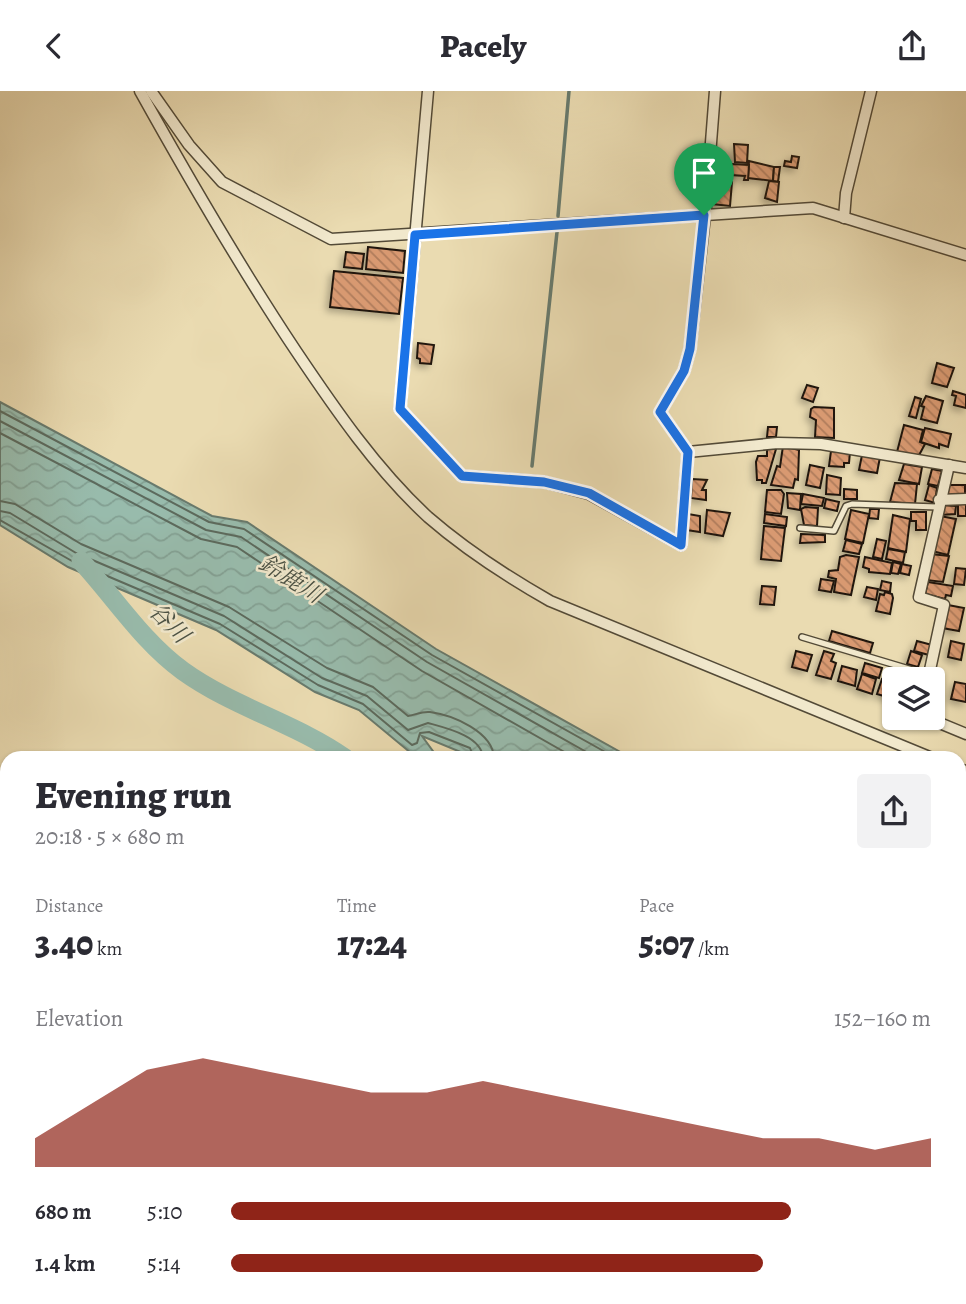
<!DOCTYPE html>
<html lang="en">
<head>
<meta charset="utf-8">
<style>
  body { margin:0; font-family:Alegreya,"Noto Serif JP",serif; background:#f2f2f3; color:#2b2b33; height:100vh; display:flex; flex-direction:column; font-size:26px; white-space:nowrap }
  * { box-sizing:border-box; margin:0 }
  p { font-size:23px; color:#7c7c81 }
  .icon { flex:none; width:38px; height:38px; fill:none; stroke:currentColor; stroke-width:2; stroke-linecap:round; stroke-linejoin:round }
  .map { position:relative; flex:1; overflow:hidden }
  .details { position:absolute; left:0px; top:660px; width:966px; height:555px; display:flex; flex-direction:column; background:#fff; border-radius:21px 21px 0 0; box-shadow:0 2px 5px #0004 }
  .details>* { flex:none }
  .buttons { position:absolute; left:882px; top:576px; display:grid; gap:14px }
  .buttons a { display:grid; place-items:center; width:63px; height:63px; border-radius:7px; background:#fff; box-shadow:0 2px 5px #0004; font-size:35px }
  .pin { position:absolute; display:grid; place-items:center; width:60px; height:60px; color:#fff; margin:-72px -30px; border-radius:50% 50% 50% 0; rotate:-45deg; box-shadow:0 0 7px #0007 }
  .pin .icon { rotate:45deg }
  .round { display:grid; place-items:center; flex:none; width:74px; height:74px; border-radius:7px; background:#f2f2f3 }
  .overview { display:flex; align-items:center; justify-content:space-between; height:119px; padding:0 35px }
  h1 { font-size:38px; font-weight:800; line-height:52px }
  .metrics { display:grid; grid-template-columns:repeat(3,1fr); gap:10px; height:119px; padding:7px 35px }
  .metrics div { display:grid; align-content:center }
  .metrics b { font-size:35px; font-weight:800 }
  .metrics small { font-size:19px; font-weight:400 }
  .metrics p { font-size:19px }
  .chart { height:196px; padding:14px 35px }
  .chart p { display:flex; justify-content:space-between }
  .chart svg { width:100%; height:126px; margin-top:7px; fill:#8f2418; opacity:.7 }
  ul { padding:0 35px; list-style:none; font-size:23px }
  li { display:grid; grid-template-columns:112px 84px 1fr; align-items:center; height:52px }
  li i { height:18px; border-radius:9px; background:#8f2418 }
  header { display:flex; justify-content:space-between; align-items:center; height:91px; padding:0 35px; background:#fff; font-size:32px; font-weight:800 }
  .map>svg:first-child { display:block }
</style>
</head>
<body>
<header><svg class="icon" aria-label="back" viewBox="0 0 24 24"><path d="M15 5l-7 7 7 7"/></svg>Pacely<svg class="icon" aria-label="share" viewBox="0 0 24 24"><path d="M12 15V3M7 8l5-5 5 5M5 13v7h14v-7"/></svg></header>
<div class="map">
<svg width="966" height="1213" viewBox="0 0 966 1213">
  <defs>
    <pattern id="water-waves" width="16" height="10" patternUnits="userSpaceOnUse" patternTransform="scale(1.75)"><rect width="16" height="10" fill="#98bbac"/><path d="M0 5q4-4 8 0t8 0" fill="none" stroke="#83a093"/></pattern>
    <pattern id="building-back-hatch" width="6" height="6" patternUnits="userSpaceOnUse" patternTransform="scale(1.75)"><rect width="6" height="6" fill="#d89971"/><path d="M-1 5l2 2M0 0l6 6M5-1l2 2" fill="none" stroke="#af7c5b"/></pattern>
    <filter id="shadow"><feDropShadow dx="-3.5" dy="3.5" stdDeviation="3.5" flood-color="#0004"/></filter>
  </defs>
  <rect width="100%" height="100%" fill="#eadbb1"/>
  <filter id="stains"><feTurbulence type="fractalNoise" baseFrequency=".00286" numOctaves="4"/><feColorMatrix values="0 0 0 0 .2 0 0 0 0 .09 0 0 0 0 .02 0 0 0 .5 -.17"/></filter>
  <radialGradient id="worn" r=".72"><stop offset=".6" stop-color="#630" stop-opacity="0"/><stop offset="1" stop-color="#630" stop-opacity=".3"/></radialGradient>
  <g fill="url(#water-waves)" stroke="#687a6d" stroke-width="2">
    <polygon points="0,311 212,425 247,431 436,558 631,667 475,667 422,645 438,667 417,667 359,619 315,601 216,539 68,476 0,434"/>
    <polygon points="959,844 966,848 966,953 959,948"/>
  </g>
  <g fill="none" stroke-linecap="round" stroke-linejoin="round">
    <g stroke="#5c6a5d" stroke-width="2">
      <polyline points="0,320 209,431 244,438 432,564 616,667"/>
      <polyline points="0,330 206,439 241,446 427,571 597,667"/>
      <polyline points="0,342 201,448 237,456 422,580 575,667"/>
      <path d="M0,410l15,3 66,40 148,63 98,61 46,19 35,29c7,-1 14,-5 22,-4 23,3 63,20 64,46"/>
      <path d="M0,420l10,2 66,40 148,63 98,62 45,18 41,34 20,-7c18,5 54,13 55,35"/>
      <polyline points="0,429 72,470 220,533 318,594 363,613 412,654 417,652 420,642 429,641 470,657 474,667"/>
    </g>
    <g stroke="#687a6d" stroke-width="3.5">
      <polyline points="558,125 569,0"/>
      <polyline points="532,375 557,141"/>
      <polyline points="652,1213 656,1208"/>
    </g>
    <path stroke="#98bbac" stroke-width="19" d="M81,470c34,37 61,80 102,110 50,36 112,52 162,87"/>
  </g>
  <g fill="url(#building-back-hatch)" stroke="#21190e" stroke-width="2" filter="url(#shadow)">
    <polygon points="734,53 748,54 747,72 735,71"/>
    <polygon points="792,65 799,66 797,77 784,75 785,70 791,71"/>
    <polygon points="749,70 774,76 773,90 748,87"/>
    <polygon points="715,72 730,72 729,83 715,82"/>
    <polygon points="732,73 749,74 748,89 744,89 745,85 731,84"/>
    <polygon points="774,76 780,76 778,91 773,90"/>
    <polygon points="715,83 726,84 725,90 732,91 730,115 712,113"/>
    <polygon points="769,90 779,91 777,111 765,107"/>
    <polygon points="368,156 405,160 403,182 366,178"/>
    <polygon points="346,161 364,163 362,178 344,176"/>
    <polygon points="334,180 403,187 399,223 330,216"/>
    <polygon points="418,252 434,254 431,273 420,272 420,268 417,267"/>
    <polygon points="937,272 954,277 947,296 932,292"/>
    <polygon points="807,294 818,297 813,311 802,307"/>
    <polygon points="953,300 966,304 966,317 954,314 956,305 952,304"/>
    <polygon points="926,305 943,310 937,332 921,328 924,316 921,315"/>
    <polygon points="915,306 921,308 916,327 909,325"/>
    <polygon points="814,316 834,317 834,347 815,346 816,329 810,326 811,318"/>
    <polygon points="904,334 923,339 920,351 925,353 918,366 897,361"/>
    <polygon points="768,336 777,336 776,346 767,346"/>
    <polygon points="925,337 951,343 948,356 939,353 939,357 921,351"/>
    <polygon points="783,355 799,359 798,389 795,388 793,397 771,394 777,375 780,376"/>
    <polygon points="767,358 776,358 766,392 762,392 762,389 757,389 756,371 758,365 767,365"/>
    <polygon points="831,360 850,361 849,372 844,372 844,376 829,375"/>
    <polygon points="862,364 880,366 877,382 859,379"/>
    <polygon points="904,373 922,376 919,393 899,389"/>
    <polygon points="810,374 824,377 820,397 806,394"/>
    <polygon points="932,378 942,380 938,395 928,393"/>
    <polygon points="827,384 841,387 840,404 826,403"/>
    <polygon points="692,388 707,389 702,399 706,399 706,409 691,407"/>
    <polygon points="895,392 917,393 915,413 890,411"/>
    <polygon points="929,394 937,397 935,412 925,409"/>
    <polygon points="947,394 965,394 965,405 948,406"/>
    <polygon points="844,398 857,399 857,408 844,408"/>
    <polygon points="767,399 781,399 784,403 781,423 765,421"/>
    <polygon points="787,402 801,403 800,419 788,417"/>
    <polygon points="803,403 824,407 822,415 801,413"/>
    <polygon points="826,408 839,411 837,420 824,417"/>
    <rect x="958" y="412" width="8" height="13"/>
    <polygon points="942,414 956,415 955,423 940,424"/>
    <polygon points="805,416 818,417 817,435 804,434 801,418"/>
    <polygon points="870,418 879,418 878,428 869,427"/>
    <polygon points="707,419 730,422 723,445 705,442"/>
    <polygon points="851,419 869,423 863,452 845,448"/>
    <polygon points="911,421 926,421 926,439 916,439 916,430 911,430"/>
    <polygon points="688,423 700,425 700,441 686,439"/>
    <polygon points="765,423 787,426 786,435 764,432"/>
    <polygon points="893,424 910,428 906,461 888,457"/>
    <polygon points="940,425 956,428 948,464 932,460"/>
    <polygon points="764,435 785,437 781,470 761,468"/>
    <polygon points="801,443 825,444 825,451 800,452"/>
    <polygon points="877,448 886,450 882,468 873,466"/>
    <polygon points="846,449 862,453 859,463 843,460"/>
    <polygon points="888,458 905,461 903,472 886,468"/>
    <polygon points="931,463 949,465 943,491 926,489"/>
    <polygon points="846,464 859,466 851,504 834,501 836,488 828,486 829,480 838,479 840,466"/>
    <polygon points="865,466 892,472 890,483 869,481 869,478 863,476"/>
    <polygon points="893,471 901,473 898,483 891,482"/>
    <polygon points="902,473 911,475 909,484 900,482"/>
    <polygon points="956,477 966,478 964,494 954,493"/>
    <polygon points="821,488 834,490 831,501 819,499"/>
    <polygon points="882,490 891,492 890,501 880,499"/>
    <polygon points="928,491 953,495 951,505 946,504 945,508 925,503"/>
    <polygon points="762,495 776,496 774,514 760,513"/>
    <polygon points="867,496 878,498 876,509 864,506"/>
    <polygon points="885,501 892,503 893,507 890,523 876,520 880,503 884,504"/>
    <polygon points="948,514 964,517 959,540 942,537"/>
    <polygon points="832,540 873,552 870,562 829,550"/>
    <polygon points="917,550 932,554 929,564 914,560"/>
    <polygon points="951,550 964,553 961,569 948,566"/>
    <polygon points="796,560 812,564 807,580 792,576"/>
    <polygon points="824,560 834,563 831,570 836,572 831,588 816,584"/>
    <polygon points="911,560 922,564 918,576 907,573"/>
    <polygon points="865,572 882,577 879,587 862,582"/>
    <polygon points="842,575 857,579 855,595 838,590"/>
    <polygon points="862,583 876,588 872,603 857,598"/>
    <polygon points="882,588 894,591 894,608 877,603"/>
    <polygon points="955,591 966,593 966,611 951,608"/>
    <polygon points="179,1208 198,1208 194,1213 175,1213"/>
    <polygon points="198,1208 224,1208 231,1213 194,1213"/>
    <polygon points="224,1208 268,1208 263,1213 231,1213"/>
  </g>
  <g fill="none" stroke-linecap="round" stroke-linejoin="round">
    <defs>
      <g id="service">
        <polyline points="800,437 834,440 846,415 852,413 937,416"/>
        <polyline points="802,546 929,584"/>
        <polyline points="959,1187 966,1191"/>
        <polyline points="837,1208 848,1213"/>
      </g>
      <g id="minor">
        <path d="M140,0c49,88 100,176 156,260 39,58 80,118 132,166 38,33 78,59 122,84l382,157"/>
        <polyline points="151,0 189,54 222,91 331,148 813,117 966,164"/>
        <polyline points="428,0 400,318 462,385 544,391 589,403 681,454 688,361 660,321 684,280 690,258 706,116 715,0"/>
        <polyline points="844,127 846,102 871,0"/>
        <polyline points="688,361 778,352 821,353 966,377"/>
        <polyline points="939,409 966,408"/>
        <polyline points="928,588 944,514 919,506 949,374"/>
        <polyline points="925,626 966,643"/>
        <polyline points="959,678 966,680"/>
        <polyline points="54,1208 54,1213"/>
        <polyline points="84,1208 86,1213"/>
      </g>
      <g id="trunk">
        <polyline points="0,977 7,979"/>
        <polyline points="0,992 7,994"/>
        <polyline points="454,1208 462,1213"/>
        <polyline points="478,1208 486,1213"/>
      </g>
    </defs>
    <use href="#service" stroke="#534a37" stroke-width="8"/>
    <use href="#minor" stroke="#534a37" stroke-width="13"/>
    <use href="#trunk" stroke="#21190e" stroke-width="20"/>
    <use href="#service" stroke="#f1e8cc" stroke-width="5"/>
    <use href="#minor" stroke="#f1e8cc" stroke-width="10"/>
    <use href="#trunk" stroke="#eadbb1" stroke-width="18"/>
  </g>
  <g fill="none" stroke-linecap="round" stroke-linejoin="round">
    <defs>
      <polygon id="route" points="704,124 690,258 684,280 660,321 688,361 681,454 589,402 544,391 462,385 400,318 415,144"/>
    </defs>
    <use href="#route" stroke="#fff" stroke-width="14"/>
    <use href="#route" stroke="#1a73e8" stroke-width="9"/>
  </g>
  <g text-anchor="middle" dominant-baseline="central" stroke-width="5" stroke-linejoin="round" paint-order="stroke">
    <g font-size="23" font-style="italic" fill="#4b5245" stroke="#f1e8cc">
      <text transform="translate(291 488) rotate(32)">鈴鹿川</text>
      <text transform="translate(169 532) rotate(45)">谷川</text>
    </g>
  </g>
  <rect width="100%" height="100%" filter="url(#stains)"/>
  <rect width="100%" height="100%" fill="url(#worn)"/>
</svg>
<div class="buttons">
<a><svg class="icon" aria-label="layers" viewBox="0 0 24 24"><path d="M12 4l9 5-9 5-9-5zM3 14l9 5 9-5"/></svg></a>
</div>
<div class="pin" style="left:704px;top:124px;background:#1e9e55"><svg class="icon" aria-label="arrive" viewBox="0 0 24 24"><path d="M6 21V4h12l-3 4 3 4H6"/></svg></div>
<section class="details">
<div class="overview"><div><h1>Evening run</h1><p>20:18 · 5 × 680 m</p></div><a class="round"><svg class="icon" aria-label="share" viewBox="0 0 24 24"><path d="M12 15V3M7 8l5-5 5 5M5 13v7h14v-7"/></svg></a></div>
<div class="metrics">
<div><p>Distance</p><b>3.40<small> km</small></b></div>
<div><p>Time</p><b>17:24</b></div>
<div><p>Pace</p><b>5:07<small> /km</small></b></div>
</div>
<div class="chart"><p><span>Elevation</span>152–160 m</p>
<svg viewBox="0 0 160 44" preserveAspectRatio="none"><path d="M0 44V34L10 22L20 10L30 6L40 10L50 14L60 18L70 18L80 14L90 18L100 22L110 26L120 30L130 34L140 34L150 38L160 34V44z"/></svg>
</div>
<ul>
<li><b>680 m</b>5:10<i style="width:80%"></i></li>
<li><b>1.4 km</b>5:14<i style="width:76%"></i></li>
</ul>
</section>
</div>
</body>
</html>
